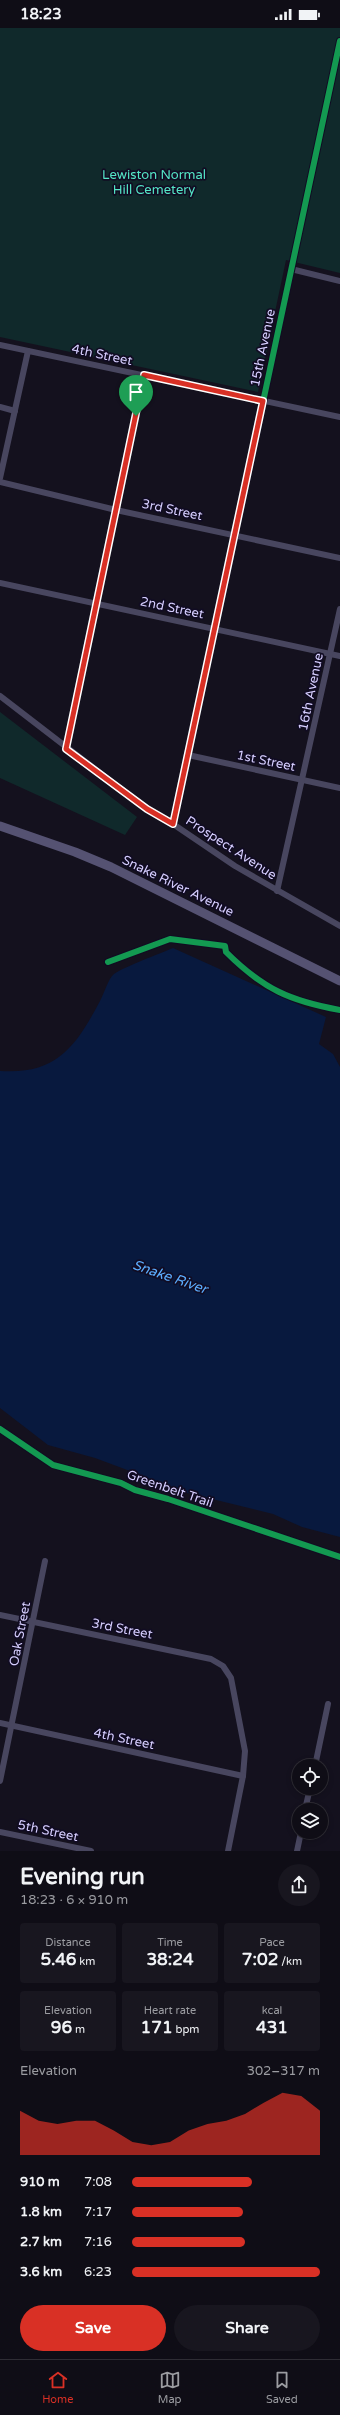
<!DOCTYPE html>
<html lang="en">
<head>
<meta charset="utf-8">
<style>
  body { margin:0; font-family:"Varela Round",sans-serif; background:#18161f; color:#f1f3f6; height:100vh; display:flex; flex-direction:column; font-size:15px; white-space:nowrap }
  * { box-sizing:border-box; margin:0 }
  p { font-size:13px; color:#9b9ca1 }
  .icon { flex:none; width:22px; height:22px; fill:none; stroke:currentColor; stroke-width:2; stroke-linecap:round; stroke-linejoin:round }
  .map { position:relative; height:1823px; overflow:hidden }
  .sheet { display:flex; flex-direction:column; background:#0f0d16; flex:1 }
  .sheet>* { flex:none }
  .tools { position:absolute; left:292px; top:1731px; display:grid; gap:8px }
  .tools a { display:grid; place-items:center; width:36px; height:36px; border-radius:50%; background:#0f0d16; box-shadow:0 2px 6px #0003,0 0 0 1px #2f2d35; font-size:20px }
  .pin { position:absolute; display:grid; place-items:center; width:34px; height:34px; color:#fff; margin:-41px -17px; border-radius:50% 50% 50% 0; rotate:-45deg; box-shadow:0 0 4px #0007 }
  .pin .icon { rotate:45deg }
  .round { display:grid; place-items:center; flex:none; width:42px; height:42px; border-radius:21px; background:#18161f }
  .summary { display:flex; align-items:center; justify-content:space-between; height:68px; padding:0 20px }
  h1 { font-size:22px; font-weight:700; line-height:30px }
  .metrics { display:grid; grid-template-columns:repeat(3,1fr); gap:6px; height:68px; padding:4px 20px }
  .metrics div { display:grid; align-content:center; border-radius:4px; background:#18161f; text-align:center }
  .metrics b { font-size:17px; font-weight:700 }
  .metrics small { font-size:11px; font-weight:400 }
  .metrics p { font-size:11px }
  .chart { height:112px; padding:8px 20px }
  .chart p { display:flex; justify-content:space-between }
  .chart svg { width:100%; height:72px; margin-top:4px; fill:#d93025; opacity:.7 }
  .action { display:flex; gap:8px; margin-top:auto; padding:8px 20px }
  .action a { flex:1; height:46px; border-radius:24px; background:#d93025; color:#fff; font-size:16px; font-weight:700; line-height:46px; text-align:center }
  .action a+a { background:#18161f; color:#f1f3f6 }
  ul { padding:0 20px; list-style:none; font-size:13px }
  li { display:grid; grid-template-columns:64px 48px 1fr; align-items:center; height:30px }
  li i { height:10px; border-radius:5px; background:#d93025 }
  .status { display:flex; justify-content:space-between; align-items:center; height:28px; padding:0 20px; background:#0f0d16; direction:ltr }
  .status svg { height:11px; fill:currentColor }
  .dock { display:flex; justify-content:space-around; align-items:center; height:56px; border-top:1px solid #2f2d35; background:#0f0d16; font-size:11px; color:#9b9ca1 }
  .dock a { display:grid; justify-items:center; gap:2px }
  .dock .active { color:#d93025 }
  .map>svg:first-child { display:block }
</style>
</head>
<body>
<div class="status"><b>18:23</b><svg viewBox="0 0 49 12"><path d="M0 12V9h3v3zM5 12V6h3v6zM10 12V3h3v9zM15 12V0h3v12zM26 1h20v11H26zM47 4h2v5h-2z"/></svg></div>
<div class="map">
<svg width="340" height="1823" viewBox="0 0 340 1823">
  <rect width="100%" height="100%" fill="#14111e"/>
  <g fill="#10292b">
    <polygon points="0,0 340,0 340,245 286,232 258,364 0,309"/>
    <polygon points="0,684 137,789 125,807 0,750"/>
  </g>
  <path fill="#08193e" d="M173,920l153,69 -7,27 14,10 7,13v470l-38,-10 -29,-13 -110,-27 -33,-16 -35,-13 -47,-13 -48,-37v-337c57,4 76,-25 100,-70 4,-7 8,-22 14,-27 14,-9 43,-19 59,-26z"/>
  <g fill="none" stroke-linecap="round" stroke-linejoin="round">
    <g stroke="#48465f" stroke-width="6">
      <polyline points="291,241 340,253"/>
      <polyline points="0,317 340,389"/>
      <polyline points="0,379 15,383"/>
      <polyline points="0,450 28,323"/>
      <polyline points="0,454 116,482 340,530"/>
      <polyline points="0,555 340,628"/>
      <polyline points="0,668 147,781 173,796 235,838 340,898"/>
      <polyline points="66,721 144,347"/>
      <polyline points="188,727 340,760"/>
      <polyline points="173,796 340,13"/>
      <polyline points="277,863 340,581"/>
      <polyline points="0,1587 211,1631 223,1638 231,1650 245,1723 243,1748 228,1823"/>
      <polyline points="0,1695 243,1748"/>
      <polyline points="315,1738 328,1676"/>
      <polyline points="0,1753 45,1533"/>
      <polyline points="305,1782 310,1760"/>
      <polyline points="0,1804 91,1823"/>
      <polyline points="297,1823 301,1804"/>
    </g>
    <polyline stroke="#555272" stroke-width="9" points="0,798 75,824 111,839 340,953"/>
    <defs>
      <g id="cycleway">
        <polyline points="173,796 340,13"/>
        <path d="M108,934l62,-23 55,7 1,6c37,37 64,49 114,58"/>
        <polyline points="0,1401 53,1437 121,1455 135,1462 168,1471 340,1529"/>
      </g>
    </defs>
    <use href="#cycleway" stroke="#110c23" stroke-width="8"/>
    <use href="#cycleway" stroke="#139951" stroke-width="6"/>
  </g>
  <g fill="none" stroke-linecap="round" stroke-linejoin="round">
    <defs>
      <polygon id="route" points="144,347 263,373 173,796 147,781 66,721"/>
    </defs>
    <use href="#route" stroke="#fff" stroke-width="8"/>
    <use href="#route" stroke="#d93025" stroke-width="5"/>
  </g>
  <g text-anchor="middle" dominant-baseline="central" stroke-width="3.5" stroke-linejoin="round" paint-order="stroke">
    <g font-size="13" fill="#54e5c6" stroke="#110c23">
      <text x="154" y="147">Lewiston Normal<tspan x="154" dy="15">Hill Cemetery</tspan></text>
    </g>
    <g font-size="13" fill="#d6ceff" stroke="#110c23">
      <text transform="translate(263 320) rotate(-78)">15th Avenue</text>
      <text transform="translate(102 327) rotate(12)">4th Street</text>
      <text transform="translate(172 482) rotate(12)">3rd Street</text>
      <text transform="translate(172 580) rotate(12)">2nd Street</text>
      <text transform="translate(311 664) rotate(-78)">16th Avenue</text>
      <text transform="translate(266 733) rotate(12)">1st Street</text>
      <text transform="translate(231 820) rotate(33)">Prospect Avenue</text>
      <text transform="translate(178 858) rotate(26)">Snake River Avenue</text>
      <text transform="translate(170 1461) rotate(19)">Greenbelt Trail</text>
      <text transform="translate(122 1601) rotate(11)">3rd Street</text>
      <text transform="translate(20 1606) rotate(-79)">Oak Street</text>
      <text transform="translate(124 1711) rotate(12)">4th Street</text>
      <text transform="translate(48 1803) rotate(12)">5th Street</text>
    </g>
    <g font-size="14" font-style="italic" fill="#5cadff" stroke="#110c23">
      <text transform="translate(170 1249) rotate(19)">Snake River</text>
    </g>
  </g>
</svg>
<div class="tools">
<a><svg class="icon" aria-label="locate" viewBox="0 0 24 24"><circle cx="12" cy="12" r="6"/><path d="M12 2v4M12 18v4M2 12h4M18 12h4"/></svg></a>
<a><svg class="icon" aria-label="layers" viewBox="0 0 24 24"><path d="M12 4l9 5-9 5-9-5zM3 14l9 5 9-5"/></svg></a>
</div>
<div class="pin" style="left:136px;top:388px;background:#1e9e55"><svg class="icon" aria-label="arrive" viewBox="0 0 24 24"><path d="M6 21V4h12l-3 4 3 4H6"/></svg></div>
</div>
<section class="sheet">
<div class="summary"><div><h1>Evening run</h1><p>18:23 · 6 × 910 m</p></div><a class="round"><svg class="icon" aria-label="share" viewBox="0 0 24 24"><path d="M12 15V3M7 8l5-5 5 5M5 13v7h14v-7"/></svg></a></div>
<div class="metrics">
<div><p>Distance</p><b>5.46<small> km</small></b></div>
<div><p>Time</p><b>38:24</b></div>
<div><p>Pace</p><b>7:02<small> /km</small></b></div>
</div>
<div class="metrics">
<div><p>Elevation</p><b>96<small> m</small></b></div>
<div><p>Heart rate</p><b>171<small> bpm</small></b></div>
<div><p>kcal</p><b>431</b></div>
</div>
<div class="chart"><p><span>Elevation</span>302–317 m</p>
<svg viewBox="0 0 160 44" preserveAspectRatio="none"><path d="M0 44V17L10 23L20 25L30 23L40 23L50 29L60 36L70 38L80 36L90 29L100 25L110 23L120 19L130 12L140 6L150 8L160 17V44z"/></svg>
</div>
<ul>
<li><b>910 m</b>7:08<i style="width:64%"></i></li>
<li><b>1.8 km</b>7:17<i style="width:59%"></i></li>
<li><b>2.7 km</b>7:16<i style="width:60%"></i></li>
<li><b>3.6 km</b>6:23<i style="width:100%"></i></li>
</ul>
<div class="action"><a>Save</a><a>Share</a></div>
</section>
<nav class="dock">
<a class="active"><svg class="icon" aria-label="home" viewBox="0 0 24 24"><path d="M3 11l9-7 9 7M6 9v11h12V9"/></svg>Home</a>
<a><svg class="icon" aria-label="map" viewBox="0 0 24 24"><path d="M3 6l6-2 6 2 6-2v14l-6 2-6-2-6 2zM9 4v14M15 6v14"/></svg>Map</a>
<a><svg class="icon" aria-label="saved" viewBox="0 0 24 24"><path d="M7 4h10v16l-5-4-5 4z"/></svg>Saved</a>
</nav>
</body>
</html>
